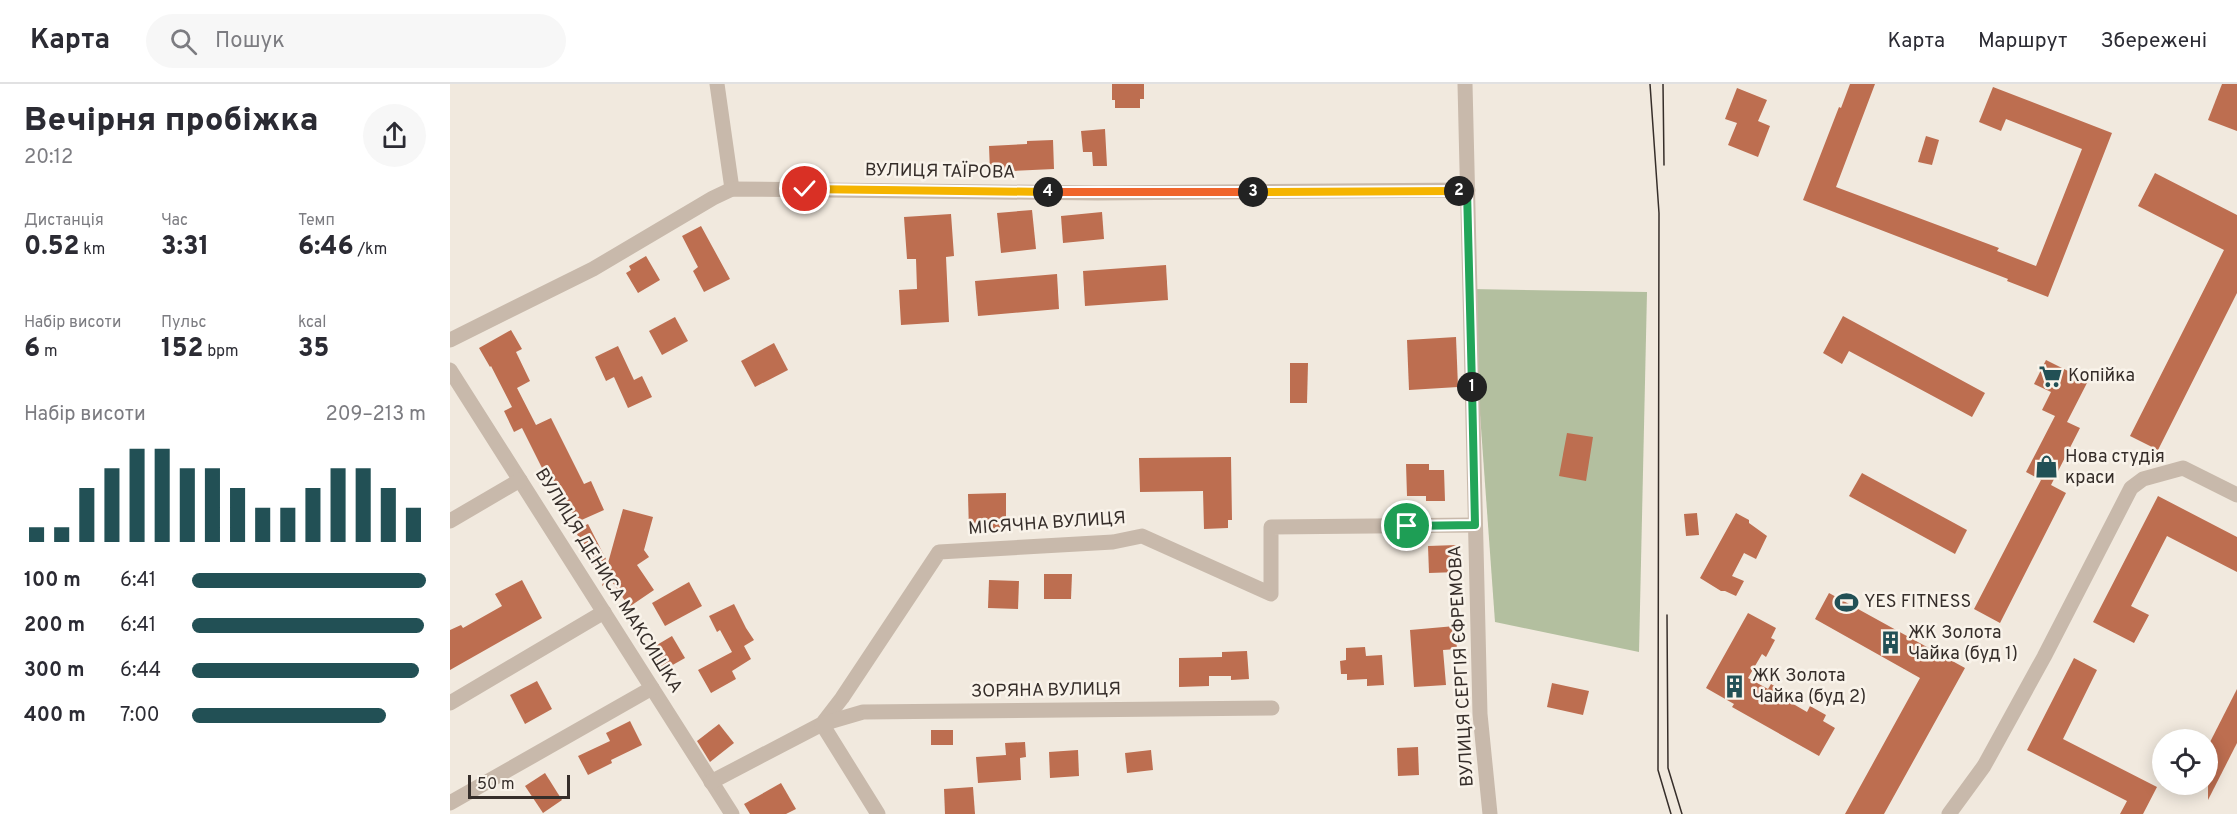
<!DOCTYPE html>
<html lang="uk">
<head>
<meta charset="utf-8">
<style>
  body { margin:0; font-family:Overpass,sans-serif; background:#f7f7f7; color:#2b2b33; height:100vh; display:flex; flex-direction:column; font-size:22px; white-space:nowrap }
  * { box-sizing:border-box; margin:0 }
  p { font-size:20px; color:#7c7c81 }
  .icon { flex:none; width:33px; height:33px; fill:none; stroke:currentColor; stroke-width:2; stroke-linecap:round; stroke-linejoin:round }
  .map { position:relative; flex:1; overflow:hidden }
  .sheet { display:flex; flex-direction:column; background:#fff; width:450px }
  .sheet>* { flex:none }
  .fabs { position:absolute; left:1702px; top:645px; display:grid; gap:12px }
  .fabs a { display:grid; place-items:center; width:66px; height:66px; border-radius:50%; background:#fff; box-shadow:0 3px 15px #0003; font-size:30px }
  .scale { position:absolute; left:18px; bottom:15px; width:102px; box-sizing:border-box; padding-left:6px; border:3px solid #362e2a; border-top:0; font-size:16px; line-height:21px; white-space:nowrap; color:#362e2a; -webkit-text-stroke:4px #f9f3ea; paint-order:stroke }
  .pin { position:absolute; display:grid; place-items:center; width:51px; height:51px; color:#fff; margin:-26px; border:3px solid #fff; border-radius:50%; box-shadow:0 2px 6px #0007 }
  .km { position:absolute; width:30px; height:30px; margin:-15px; border-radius:50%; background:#222; color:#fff; font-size:16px; line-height:30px; text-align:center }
  .round { display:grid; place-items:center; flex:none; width:63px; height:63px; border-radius:32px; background:#f7f7f7 }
  .head { display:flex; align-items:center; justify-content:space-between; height:102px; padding:0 24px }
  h1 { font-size:33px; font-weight:800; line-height:45px }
  .stats { display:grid; grid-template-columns:repeat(3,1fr); gap:9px; height:102px; padding:6px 24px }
  .stats div { display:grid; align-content:center }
  .stats b { font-size:26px; font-weight:800 }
  .stats small { font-size:16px; font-weight:400 }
  .stats p { font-size:16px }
  .chart { height:168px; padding:12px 24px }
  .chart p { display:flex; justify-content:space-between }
  .chart svg { width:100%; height:108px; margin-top:6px; stroke:#225055; stroke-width:6 }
  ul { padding:0 24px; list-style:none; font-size:20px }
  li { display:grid; grid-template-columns:96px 72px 1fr; align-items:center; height:45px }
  li i { height:15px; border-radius:8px; background:#225055 }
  header { display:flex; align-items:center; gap:36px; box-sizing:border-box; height:84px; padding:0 30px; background:#fff; border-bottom:2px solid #e1e1e2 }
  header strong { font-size:28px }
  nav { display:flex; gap:33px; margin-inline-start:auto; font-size:21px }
  .search { width:420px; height:54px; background:#f7f7f7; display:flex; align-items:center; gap:15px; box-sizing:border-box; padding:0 21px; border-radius:33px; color:#7c7c81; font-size:22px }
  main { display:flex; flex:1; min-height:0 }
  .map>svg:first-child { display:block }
</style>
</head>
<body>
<header>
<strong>Карта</strong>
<div class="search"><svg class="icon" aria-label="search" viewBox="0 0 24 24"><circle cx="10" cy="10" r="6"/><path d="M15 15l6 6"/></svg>Пошук</div>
<nav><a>Карта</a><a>Маршрут</a><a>Збережені</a></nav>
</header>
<main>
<section class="sheet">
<div class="head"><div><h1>Вечірня пробіжка</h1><p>20:12</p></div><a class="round"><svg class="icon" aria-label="share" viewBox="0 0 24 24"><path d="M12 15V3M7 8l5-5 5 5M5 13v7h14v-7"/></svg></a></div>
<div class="stats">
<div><p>Дистанція</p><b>0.52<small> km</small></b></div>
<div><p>Час</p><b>3:31</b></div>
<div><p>Темп</p><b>6:46<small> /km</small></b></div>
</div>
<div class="stats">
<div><p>Набір висоти</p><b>6<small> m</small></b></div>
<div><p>Пульс</p><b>152<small> bpm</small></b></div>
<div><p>kcal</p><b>35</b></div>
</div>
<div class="chart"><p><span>Набір висоти</span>209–213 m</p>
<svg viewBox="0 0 160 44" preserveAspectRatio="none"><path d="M5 44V38M15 44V38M25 44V22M35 44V14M45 44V6M55 44V6M65 44V14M75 44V14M85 44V22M95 44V30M105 44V30M115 44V22M125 44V14M135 44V14M145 44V22M155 44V30"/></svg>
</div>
<ul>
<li><b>100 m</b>6:41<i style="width:100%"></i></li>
<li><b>200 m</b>6:41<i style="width:99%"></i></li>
<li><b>300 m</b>6:44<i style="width:97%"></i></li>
<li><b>400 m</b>7:00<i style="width:83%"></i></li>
</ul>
</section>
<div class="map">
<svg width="1787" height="730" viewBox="0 0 1787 730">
  <rect width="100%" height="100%" fill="#f1e9de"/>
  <polygon fill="#b3bf9f" points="1021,205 1197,208 1189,568 1045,538"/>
  <g fill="#bd6e50">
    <polygon points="662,0 694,0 694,15 690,15 690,24 665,24 665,16 662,16"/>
    <polygon points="1400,0 1425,0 1386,103 1549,164 1547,167 1586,182 1632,65 1556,35 1551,47 1529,38 1543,3 1662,49 1598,213 1557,197 1558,195 1353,116 1389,23 1391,24"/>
    <polygon points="1772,0 1787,0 1787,47 1758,36"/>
    <polygon points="1287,4 1317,16 1308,37 1320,42 1308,73 1278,61 1287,39 1275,35"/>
    <polygon points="655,45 657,82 643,82 642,68 633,68 631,47"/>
    <polygon points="1476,52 1489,56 1482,81 1468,78"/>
    <polygon points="603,56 604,85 540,88 539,62 577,60 577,57"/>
    <polygon points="1705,89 1787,131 1787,209 1708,366 1680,352 1774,166 1688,122"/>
    <polygon points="582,126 586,165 551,169 547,129"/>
    <polygon points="652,128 654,155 613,159 611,132"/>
    <polygon points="501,130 504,172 496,173 499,238 451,241 449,206 467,205 466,175 457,175 454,133"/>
    <polygon points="251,142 280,195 254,208 243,187 248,183 232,152"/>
    <polygon points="196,172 210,196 188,209 176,189 181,186 179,182"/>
    <polygon points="716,181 718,216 635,222 633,187"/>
    <polygon points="607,190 609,225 528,232 525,197"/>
    <polygon points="1393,232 1535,309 1522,333 1399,267 1392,280 1373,269"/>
    <polygon points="225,233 238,257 212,271 199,247"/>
    <polygon points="61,246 72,265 66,268 80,297 67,304 86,341 101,334 134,400 141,397 154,426 127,438 111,405 104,408 72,344 64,348 54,327 62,323 41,282 40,283 29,264"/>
    <polygon points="1006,253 1008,303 959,306 957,256"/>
    <polygon points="324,259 338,286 305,303 291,277"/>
    <polygon points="168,262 184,296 192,292 202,313 178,324 164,293 156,297 145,273"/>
    <polygon points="1596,276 1638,297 1617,338 1630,344 1601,401 1616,409 1550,539 1524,525 1591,396 1576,388 1605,332 1592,326 1601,308 1584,300"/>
    <polygon points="840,279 858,279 857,319 840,319"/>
    <polygon points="1117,349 1143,353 1136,397 1109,392"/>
    <polygon points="781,373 782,436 778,436 778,444 754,445 753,407 690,408 689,374"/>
    <polygon points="956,380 979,380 979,386 994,386 995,417 976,417 976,412 957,412"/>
    <polygon points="1412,389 1517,446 1505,470 1399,412"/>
    <polygon points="556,409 556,447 519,448 518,410"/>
    <polygon points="1708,412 1787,453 1787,488 1717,452 1681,522 1699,531 1684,559 1643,538"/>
    <polygon points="173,425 203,433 194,466 199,473 187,481 204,506 179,523 161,496 152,502 154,494 141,473 139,474 125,446 138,440 158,479"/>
    <polygon points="1247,429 1249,451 1236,452 1234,430"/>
    <polygon points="1286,429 1299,436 1299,439 1317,452 1306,475 1294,469 1282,492 1294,497 1286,512 1275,507 1271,507 1250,494"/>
    <polygon points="1007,461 1008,488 979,489 978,462"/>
    <polygon points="594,490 622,490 621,515 594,515"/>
    <polygon points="72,496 92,534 0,586 0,546 11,541 13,544 52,522 45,510"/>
    <polygon points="539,496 569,497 568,525 538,524"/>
    <polygon points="239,498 252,522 215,542 202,519"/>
    <polygon points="1379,509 1515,584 1434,730 1395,730 1470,594 1365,535"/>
    <polygon points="284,520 296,544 304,556 294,562 301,575 282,587 286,595 261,609 248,586 282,568 270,546 267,548 259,532"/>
    <polygon points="1298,529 1326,544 1321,554 1325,556 1316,573 1312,570 1298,594 1318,605 1321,600 1336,609 1333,614 1357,628 1360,622 1376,631 1373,637 1385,644 1369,672 1282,623 1284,620 1256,604"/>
    <polygon points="1005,542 1007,565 993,566 996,601 964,603 960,546"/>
    <polygon points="222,552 235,574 212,587 200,565"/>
    <polygon points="915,563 916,572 932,571 934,601 917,602 917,595 897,596 897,590 891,590 890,577 896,576 896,564"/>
    <polygon points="797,567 799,595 781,596 781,592 759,592 759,602 729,603 729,574 772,573 772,568"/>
    <polygon points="1624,574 1647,586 1613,655 1707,703 1693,730 1670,730 1677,717 1577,666"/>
    <polygon points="87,597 102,625 75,640 60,611"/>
    <polygon points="1102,599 1139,607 1133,631 1097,623"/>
    <polygon points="1787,605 1787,659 1758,716 1758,662"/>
    <polygon points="180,637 192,661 161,676 162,679 138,691 128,672 160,657 156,649"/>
    <polygon points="269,640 284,659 260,678 247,657"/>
    <rect x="481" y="646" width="22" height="15"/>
    <polygon points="575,658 576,673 570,674 571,696 528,699 526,673 556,671 555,659"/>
    <polygon points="968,663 969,691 948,692 947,664"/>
    <polygon points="628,666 629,692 600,694 599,668"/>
    <polygon points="701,666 703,686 677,689 675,669"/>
    <polygon points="95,689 112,716 93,729 75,702"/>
    <polygon points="331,699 346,725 336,730 300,730 294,720"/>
    <polygon points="523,703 525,730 495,730 494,705"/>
  </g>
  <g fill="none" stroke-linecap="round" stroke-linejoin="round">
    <g stroke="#c8b9ab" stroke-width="15">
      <polyline points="267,0 282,105"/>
      <polyline points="1015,0 1030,630 1040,730"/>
      <polyline points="0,256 143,185 263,114 282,105 648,109 1018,106"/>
      <polyline points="0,286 282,730"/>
      <polyline points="0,437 70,396"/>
      <polyline points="0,619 154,528"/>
      <polyline points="261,698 372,640 392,614 489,468 663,458 692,452 821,510 821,443 1025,441"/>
      <polyline points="0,719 202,604"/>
      <polyline points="428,730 372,640 413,628 822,624"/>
      <polyline points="1499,730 1534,682 1594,573 1681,404 1693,395 1733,384 1787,411"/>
    </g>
    <g stroke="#362e2a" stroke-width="1.5">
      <polyline points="1200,0 1209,129 1208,686 1221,730"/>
      <polyline points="1213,0 1214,81"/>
      <polyline points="1217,531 1218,684 1232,730"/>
    </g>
  </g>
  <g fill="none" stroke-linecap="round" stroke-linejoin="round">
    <defs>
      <polyline id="split-1" points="957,442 1025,441 1022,303"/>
      <polyline id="split-2" points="1009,107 1017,106 1022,303"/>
      <polyline id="split-3" points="803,108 1009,107"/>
      <polyline id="split-4" points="598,108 803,108"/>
      <polyline id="split-5" points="355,105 598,108"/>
    </defs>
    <use href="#split-1" stroke="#fff" stroke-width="12"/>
    <use href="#split-2" stroke="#fff" stroke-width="12"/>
    <use href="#split-3" stroke="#fff" stroke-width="12"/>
    <use href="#split-4" stroke="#fff" stroke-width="12"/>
    <use href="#split-5" stroke="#fff" stroke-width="12"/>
    <use href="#split-1" stroke="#22a559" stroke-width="8"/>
    <use href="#split-2" stroke="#22a559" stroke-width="8"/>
    <use href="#split-3" stroke="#f5b400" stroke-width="8"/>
    <use href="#split-4" stroke="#f0652b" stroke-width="8"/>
    <use href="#split-5" stroke="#f5b400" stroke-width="8"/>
  </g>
  <defs>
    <symbol id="supermarket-bare" viewBox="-9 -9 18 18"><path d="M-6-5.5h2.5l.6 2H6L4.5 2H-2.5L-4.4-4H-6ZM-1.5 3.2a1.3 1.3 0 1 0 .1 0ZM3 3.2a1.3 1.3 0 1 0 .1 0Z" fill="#225055" stroke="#f9f3ea" stroke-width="2.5" paint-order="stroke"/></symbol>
    <symbol id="shop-bare" viewBox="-9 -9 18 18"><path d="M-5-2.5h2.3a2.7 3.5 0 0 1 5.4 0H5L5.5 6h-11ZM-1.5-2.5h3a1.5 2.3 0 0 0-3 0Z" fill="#225055" stroke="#f9f3ea" stroke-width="2.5" paint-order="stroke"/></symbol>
    <symbol id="stadium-bare" viewBox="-9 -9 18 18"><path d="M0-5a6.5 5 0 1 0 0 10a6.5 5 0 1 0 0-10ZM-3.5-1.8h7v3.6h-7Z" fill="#225055" stroke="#f9f3ea" stroke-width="2.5" paint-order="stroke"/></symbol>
    <symbol id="building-bare" viewBox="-9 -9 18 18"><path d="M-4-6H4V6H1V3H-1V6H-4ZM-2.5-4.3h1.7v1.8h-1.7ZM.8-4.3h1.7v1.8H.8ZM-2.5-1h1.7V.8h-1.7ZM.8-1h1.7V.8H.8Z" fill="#225055" stroke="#f9f3ea" stroke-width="2.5" paint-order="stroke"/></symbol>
  </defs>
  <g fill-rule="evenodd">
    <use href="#supermarket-bare" x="1584" y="276" width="33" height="33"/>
    <use href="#shop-bare" x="1580" y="366" width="33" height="33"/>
    <use href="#stadium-bare" x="1380" y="502" width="33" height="33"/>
    <use href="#building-bare" x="1424" y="542" width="33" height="33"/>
    <use href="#building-bare" x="1268" y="586" width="33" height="33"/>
  </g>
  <g text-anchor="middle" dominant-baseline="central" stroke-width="5" stroke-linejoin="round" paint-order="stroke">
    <g font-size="18" fill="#362e2a" stroke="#f9f3ea">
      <text transform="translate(490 88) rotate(1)">ВУЛИЦЯ ТАЇРОВА</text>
      <text transform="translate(597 440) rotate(-4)">МІСЯЧНА ВУЛИЦЯ</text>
      <text transform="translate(158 497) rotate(58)">ВУЛИЦЯ ДЕНИСА МАКСИШКА</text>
      <text transform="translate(1012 582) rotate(-93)">ВУЛИЦЯ СЕРГІЯ ЄФРЕМОВА</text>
      <text transform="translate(596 607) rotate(-1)">ЗОРЯНА ВУЛИЦЯ</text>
    </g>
    <g font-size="18" fill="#362e2a" stroke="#f9f3ea" text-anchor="start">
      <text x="1618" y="292">Копійка</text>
      <text x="1615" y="373">Нова студія<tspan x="1615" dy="21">краси</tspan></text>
      <text x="1414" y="518">YES FITNESS</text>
      <text x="1458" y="549">ЖК Золота<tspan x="1458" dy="21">Чайка (буд 1)</tspan></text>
      <text x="1302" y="592">ЖК Золота<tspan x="1302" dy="21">Чайка (буд 2)</tspan></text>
    </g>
  </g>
</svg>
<div class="fabs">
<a><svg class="icon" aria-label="locate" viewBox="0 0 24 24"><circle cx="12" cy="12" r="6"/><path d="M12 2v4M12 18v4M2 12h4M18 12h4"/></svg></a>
</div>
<div class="scale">50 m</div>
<div class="pin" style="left:957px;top:442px;background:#1e9e55"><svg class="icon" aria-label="arrive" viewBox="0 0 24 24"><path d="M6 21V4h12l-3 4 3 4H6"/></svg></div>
<div class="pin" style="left:355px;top:105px;background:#d93025"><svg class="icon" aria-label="check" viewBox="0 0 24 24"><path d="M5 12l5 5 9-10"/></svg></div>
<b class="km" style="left:1022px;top:303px">1</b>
<b class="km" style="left:1009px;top:107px">2</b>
<b class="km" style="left:803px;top:108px">3</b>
<b class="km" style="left:598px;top:108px">4</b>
</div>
</main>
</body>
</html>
